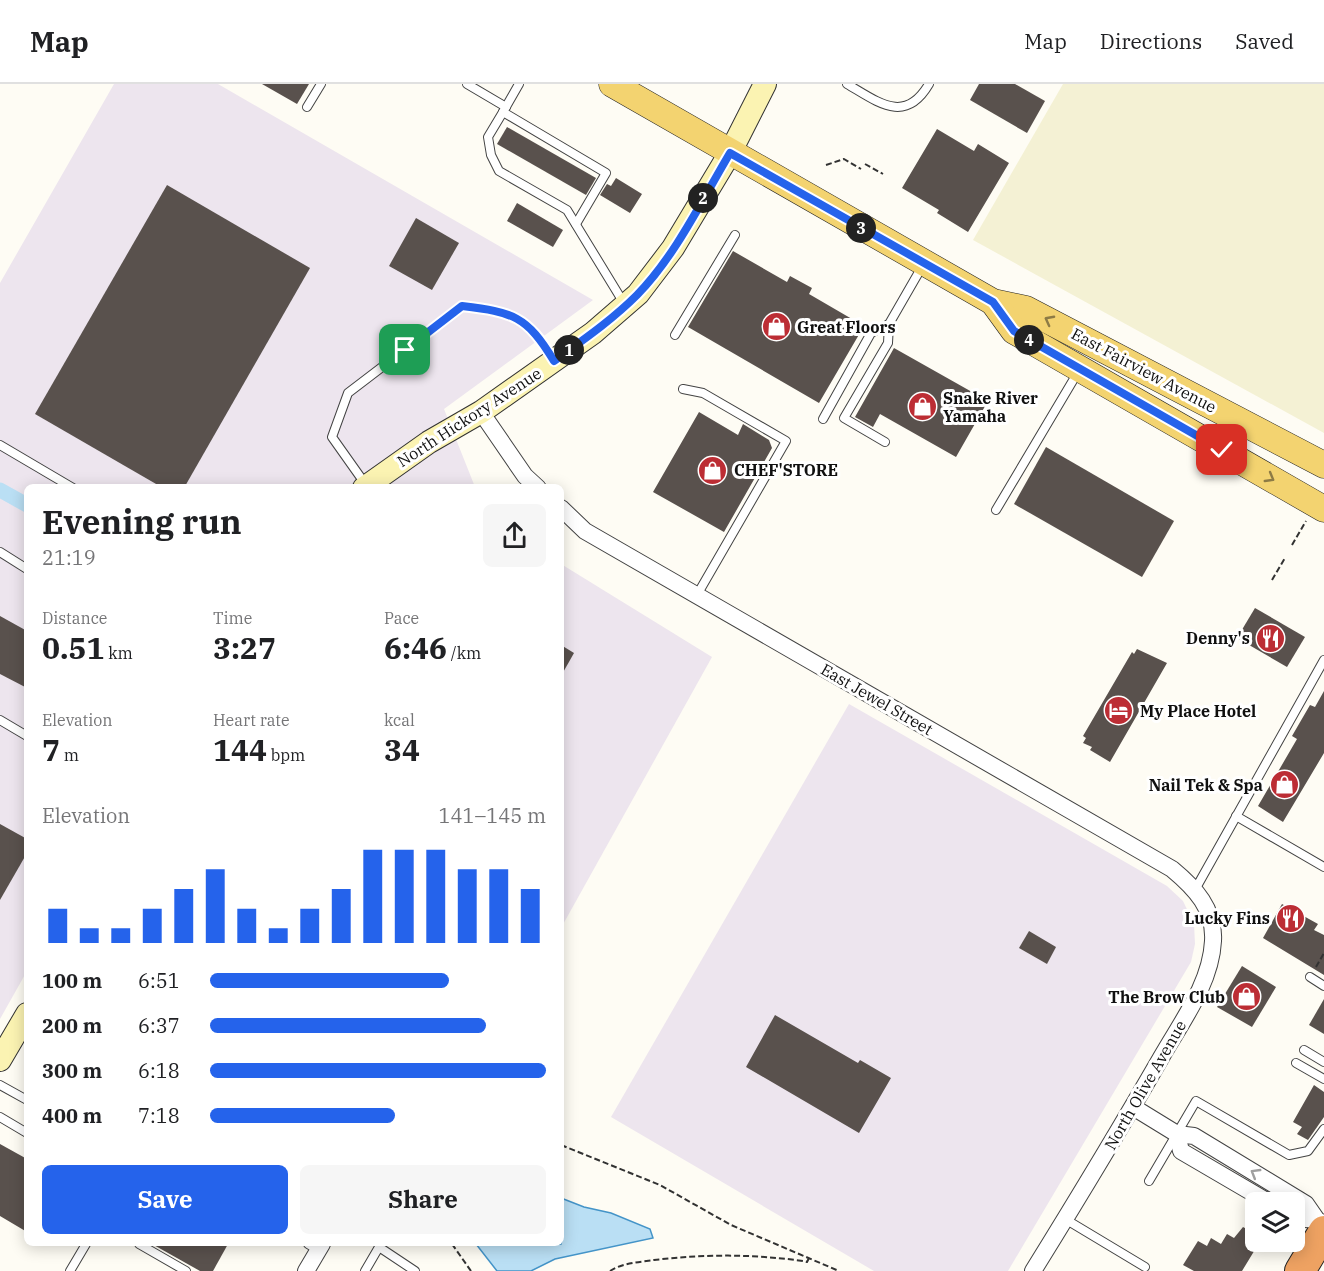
<!DOCTYPE html>
<html lang="en">
<head>
<meta charset="utf-8">
<style>
  body { margin:0; font-family:"IBM Plex Serif",serif; background:#f6f6f6; color:#202124; height:100vh; display:flex; flex-direction:column; font-size:22px; white-space:nowrap }
  * { box-sizing:border-box; margin:0 }
  p { font-size:20px; color:#757577 }
  .icon { flex:none; width:33px; height:33px; fill:none; stroke:currentColor; stroke-width:2; stroke-linecap:round; stroke-linejoin:round }
  .map { position:relative; flex:1; overflow:hidden }
  .panel { position:absolute; left:24px; top:400px; width:540px; height:762px; display:flex; flex-direction:column; background:#fff; border-radius:9px; box-shadow:0 3px 15px #0003 }
  .panel>* { flex:none }
  .fabs { position:absolute; left:1245px; top:1108px; display:grid; gap:12px }
  .fabs a { display:grid; place-items:center; width:60px; height:60px; border-radius:9px; background:#fff; box-shadow:0 3px 15px #0003; font-size:30px }
  .pin { position:absolute; display:grid; place-items:center; width:51px; height:51px; color:#fff; margin:-26px; border-radius:12px; box-shadow:0 3px 9px #0006 }
  .km { position:absolute; width:30px; height:30px; margin:-15px; border-radius:50%; background:#222; color:#fff; font-size:16px; line-height:30px; text-align:center }
  .round { display:grid; place-items:center; flex:none; width:63px; height:63px; border-radius:9px; background:#f6f6f6 }
  .overview { display:flex; align-items:center; justify-content:space-between; height:102px; padding:0 18px }
  h1 { font-size:33px; font-weight:700; line-height:45px }
  .figures { display:grid; grid-template-columns:repeat(3,1fr); gap:9px; height:102px; padding:6px 18px }
  .figures div { display:grid; align-content:center }
  .figures b { font-size:30px; font-weight:700 }
  .figures small { font-size:16px; font-weight:400 }
  .figures p { font-size:16px }
  .chart { height:168px; padding:12px 18px }
  .chart p { display:flex; justify-content:space-between }
  .chart svg { width:100%; height:108px; margin-top:6px; stroke:#2563eb; stroke-width:6 }
  .primary-button { display:flex; gap:12px; margin-top:auto; padding:12px 18px }
  .primary-button a { flex:1; height:69px; border-radius:9px; background:#2563eb; color:#fff; font-size:24px; font-weight:700; line-height:69px; text-align:center }
  .primary-button a+a { background:#f6f6f6; color:#202124 }
  ul { padding:0 18px; list-style:none; font-size:20px }
  li { display:grid; grid-template-columns:96px 72px 1fr; align-items:center; height:45px }
  li i { height:15px; border-radius:8px; background:#2563eb }
  header { display:flex; align-items:center; gap:36px; box-sizing:border-box; height:84px; padding:0 30px; background:#fff; border-bottom:2px solid #e0e0e0 }
  header strong { font-size:28px }
  nav { display:flex; gap:33px; margin-inline-start:auto; font-size:21px }
  .map>svg:first-child { display:block }
</style>
</head>
<body>
<header>
<strong>Map</strong>
<nav><a>Map</a><a>Directions</a><a>Saved</a></nav>
</header>
<div class="map">
<svg width="1324" height="1187" viewBox="0 0 1324 1187">
  <rect width="100%" height="100%" fill="#fefcf4"/>
  <g fill="#ede5ee">
    <polygon points="114,0 218,0 593,216 444,325 475,403 27,404 27,887 0,935 0,199"/>
    <polygon points="561,480 712,573 561,844"/>
    <polygon points="849,620 1167,802 1183,817 1194,840 1195,860 1191,878 1008,1187 874,1187 611,1033"/>
  </g>
  <polygon fill="#f4f1d4" points="1063,0 1324,0 1324,349 973,156"/>
  <polygon fill="#badff4" stroke="#4494c8" stroke-width="1.5" points="561,1114 584,1123 611,1129 650,1145 653,1154 555,1175 531,1187 497,1187 476,1160 561,1160"/>
  <g fill="none" stroke-linecap="round" stroke-linejoin="round">
    <polyline stroke="#badff4" stroke-width="15" points="0,406 27,421"/>
  </g>
  <g fill="#59514d">
    <polygon points="262,0 309,0 297,20"/>
    <polygon points="979,0 1015,0 1045,17 1027,49 970,16"/>
    <polygon points="507,43 596,94 586,111 497,60"/>
    <polygon points="937,45 974,67 978,60 1009,79 968,148 937,129 939,126 902,104"/>
    <polygon points="616,94 642,110 630,129 600,111 607,100 611,102"/>
    <polygon points="167,101 310,184 184,404 163,404 35,330"/>
    <polygon points="517,119 563,146 553,163 507,137"/>
    <polygon points="416,134 459,159 432,206 389,182"/>
    <polygon points="733,167 787,198 790,192 812,204 809,210 864,242 819,319 688,243"/>
    <polygon points="894,264 988,317 956,373 880,330 873,343 855,333"/>
    <polygon points="699,328 738,351 743,340 769,356 772,364 724,448 653,408"/>
    <polygon points="1046,363 1174,437 1142,493 1014,420"/>
    <polygon points="1255,524 1305,553 1287,583 1237,554"/>
    <polygon points="0,532 27,547 27,604 0,590"/>
    <polygon points="561,561 574,569 561,592"/>
    <polygon points="1137,565 1167,579 1110,678 1090,666 1092,663 1083,659 1086,654 1083,652 1132,568 1134,570"/>
    <polygon points="1324,607 1324,669 1283,738 1258,722 1297,655 1292,652 1310,621 1315,623"/>
    <polygon points="0,740 27,755 27,769 0,816"/>
    <polygon points="1282,820 1318,840 1314,846 1324,851 1324,891 1263,854"/>
    <polygon points="1029,847 1056,863 1047,880 1019,864"/>
    <polygon points="1242,882 1276,903 1252,943 1217,923"/>
    <polygon points="1324,915 1324,950 1309,941"/>
    <polygon points="775,931 858,979 860,976 891,994 859,1049 746,983"/>
    <polygon points="1314,1001 1324,1008 1324,1033 1308,1056 1297,1050 1302,1043 1293,1038"/>
    <polygon points="0,1060 27,1075 27,1148 0,1132"/>
    <polygon points="1243,1143 1256,1150 1256,1164 1242,1187 1194,1187 1183,1181 1198,1157 1207,1162 1211,1154 1221,1160 1227,1150 1234,1154"/>
    <polygon points="152,1160 228,1160 213,1187 200,1187"/>
  </g>
  <g fill="none" stroke-linecap="round" stroke-linejoin="round">
    <defs>
      <g id="lane">
        <polyline points="467,0 506,23"/>
        <polyline points="519,0 503,28 606,89 576,140"/>
        <path d="M847,0c31,18 58,41 82,0"/>
        <polyline points="307,23 321,0"/>
        <polyline points="503,28 488,53 491,71 499,87 567,126 625,221"/>
        <polyline points="675,251 735,151"/>
        <polyline points="683,305 703,309 786,357 697,511"/>
        <polyline points="823,335 871,249 889,240"/>
        <polyline points="885,358 844,334 888,259 889,240 923,181"/>
        <polyline points="0,361 73,404"/>
        <path d="M366,401l-34,-48 16,-44 114,-87c50,6 65,10 91,54"/>
        <polyline points="996,426 1078,288"/>
        <polyline points="0,468 27,485"/>
        <polyline points="0,636 27,652"/>
        <polyline points="1236,732 1324,783"/>
        <polyline points="1196,804 1324,576"/>
        <polyline points="1310,893 1324,902"/>
        <polyline points="1304,966 1324,978"/>
        <polyline points="1296,979 1324,995"/>
        <polyline points="0,1001 27,1016"/>
        <polyline points="0,1033 27,1049"/>
        <polyline points="1149,1097 1196,1017 1289,1071 1308,1067 1324,1045"/>
        <polyline points="1065,1135 1145,1183"/>
        <polyline points="139,1160 186,1187"/>
        <polyline points="308,1160 318,1166"/>
        <polyline points="70,1187 86,1160"/>
        <polyline points="365,1187 379,1163 415,1187"/>
      </g>
      <g id="street">
        <polyline points="481,328 525,392 538,404"/>
        <path d="M561,424l24,23 587,338c23,19 43,40 41,72 -2,42 -31,80 -51,115 -42,73 -85,144 -129,215"/>
        <polyline points="1133,1023 1177,1050 1194,1052 1306,1120 1317,1136 1324,1140"/>
        <polyline points="1177,1050 1181,1067 1270,1119"/>
        <polyline points="1294,1134 1317,1136"/>
        <polyline points="306,1187 322,1160"/>
      </g>
      <g id="secondary">
        <polyline points="364,404 429,358 481,328 593,249 638,210 673,164 730,69 765,0"/>
        <polyline points="0,976 27,930"/>
      </g>
      <g id="primary">
        <polyline points="612,0 993,218 1026,225 1324,381"/>
        <polyline points="993,218 1014,247 1324,425"/>
      </g>
      <polyline id="highway" points="1300,1187 1324,1147"/>
    </defs>
    <use href="#lane" stroke="#434343" stroke-width="10"/>
    <use href="#street" stroke="#434343" stroke-width="18"/>
    <use href="#secondary" stroke="#323232" stroke-width="24"/>
    <use href="#primary" stroke="#212121" stroke-width="27"/>
    <use href="#highway" stroke="#212121" stroke-width="32"/>
    <g stroke="#323232" stroke-width="2" stroke-dasharray="6 3" stroke-linecap="butt">
      <polyline points="865,80 883,90"/>
      <polyline points="826,81 844,75 861,85"/>
      <polyline points="1292,461 1306,437"/>
      <polyline points="1272,496 1285,474"/>
      <polyline points="1316,883 1324,869"/>
      <polyline points="561,1061 660,1101 731,1141 839,1187"/>
      <polyline points="452,1160 471,1187"/>
      <path d="M610,1187c12,-8 30,-9 44,-11 51,-6 98,-6 149,1l4,1 2,-4"/>
    </g>
    <use href="#lane" stroke="#fff" stroke-width="8"/>
    <use href="#street" stroke="#fff" stroke-width="16"/>
    <use href="#secondary" stroke="#fbf3b2" stroke-width="22"/>
    <use href="#primary" stroke="#f3d370" stroke-width="26"/>
    <use href="#highway" stroke="#eea262" stroke-width="30"/>
  </g>
  <defs><path id="oneway-chevron" d="M-2-3.5L2.5 0L-2 3.5" fill="none" stroke-width="1.6" stroke-linecap="round" stroke-linejoin="round" transform="scale(1.5)"/></defs>
  <g stroke="#8d7b45">
    <use href="#oneway-chevron" transform="translate(1049 236) rotate(-152)"/>
    <use href="#oneway-chevron" transform="translate(1270 394) rotate(30)"/>
  </g>
  <use stroke="#9f9f9f" href="#oneway-chevron" transform="translate(1255 1089) rotate(-149)"/>
  <g fill="none" stroke-linecap="round" stroke-linejoin="round">
    <defs>
      <path id="route" d="M405,266l57,-44c51,6 65,10 92,55 29,-21 58,-41 83,-66 39,-40 65,-95 93,-142l263,149 21,29 208,119"/>
    </defs>
    <use href="#route" stroke="#fff" stroke-width="12"/>
    <use href="#route" stroke="#2563eb" stroke-width="8"/>
  </g>
  <defs>
    <symbol id="shop-disc" viewBox="-11 -11 22 22"><circle r="9.5" fill="#bc2d34" stroke="#fff"/><path d="M-5-2.5h2.3a2.7 3.5 0 0 1 5.4 0H5L5.5 6h-11ZM-1.5-2.5h3a1.5 2.3 0 0 0-3 0Z" fill="#fff"/></symbol>
    <symbol id="restaurant-disc" viewBox="-11 -11 22 22"><circle r="9.5" fill="#bc2d34" stroke="#fff"/><path d="M-5-6h1v4h1v-4h1v4h1v-4h1v5L-1.5 .5V6h-2V.5L-5-1ZM5-6V6H3V1.5H1.5Q1.5-4 5-6Z" fill="#fff"/></symbol>
    <symbol id="hotel-disc" viewBox="-11 -11 22 22"><circle r="9.5" fill="#bc2d34" stroke="#fff"/><path d="M-6-4.5h1.5V1H6V5H4.5V3h-9V5H-6ZM-4 0a1.8 1.8 0 1 1 3.6 0ZM.5 0V-2.5h3Q6-2.5 6 0Z" fill="#fff"/></symbol>
  </defs>
  <g fill-rule="evenodd">
    <use href="#shop-disc" x="760" y="226" width="33" height="33"/>
    <use href="#shop-disc" x="906" y="306" width="33" height="33"/>
    <use href="#shop-disc" x="696" y="370" width="33" height="33"/>
    <use href="#restaurant-disc" x="1254" y="538" width="33" height="33"/>
    <use href="#hotel-disc" x="1102" y="610" width="33" height="33"/>
    <use href="#shop-disc" x="1268" y="684" width="33" height="33"/>
    <use href="#restaurant-disc" x="1274" y="818" width="33" height="33"/>
    <use href="#shop-disc" x="1230" y="896" width="33" height="33"/>
  </g>
  <g text-anchor="middle" dominant-baseline="central" stroke-width="6" stroke-linejoin="round" paint-order="stroke">
    <g font-size="16" font-weight="bold" fill="#101010" stroke="#fff" text-anchor="start">
      <text x="797" y="243">Great Floors</text>
      <text x="943" y="314">Snake River<tspan x="943" dy="18">Yamaha</tspan></text>
      <text x="734" y="386">CHEF'STORE</text>
      <text x="1250" y="554" text-anchor="end">Denny's</text>
      <text x="1140" y="627">My Place Hotel</text>
      <text x="1263" y="701" text-anchor="end">Nail Tek &amp; Spa</text>
      <text x="1270" y="834" text-anchor="end">Lucky Fins</text>
      <text x="1225" y="913" text-anchor="end">The Brow Club</text>
    </g>
    <g font-size="16" fill="#101010" stroke="#fff">
      <text transform="translate(1144 286) rotate(28)">East Fairview Avenue</text>
      <text transform="translate(469 333) rotate(-33)">North Hickory Avenue</text>
      <text transform="translate(877 615) rotate(30)">East Jewel Street</text>
      <text transform="translate(1145 1001) rotate(-60)">North Olive Avenue</text>
    </g>
  </g>
</svg>
<div class="fabs">
<a><svg class="icon" aria-label="layers" viewBox="0 0 24 24"><path d="M12 4l9 5-9 5-9-5zM3 14l9 5 9-5"/></svg></a>
</div>
<div class="pin" style="left:405px;top:266px;background:#1e9e55"><svg class="icon" aria-label="arrive" viewBox="0 0 24 24"><path d="M6 21V4h12l-3 4 3 4H6"/></svg></div>
<div class="pin" style="left:1222px;top:366px;background:#d93025"><svg class="icon" aria-label="check" viewBox="0 0 24 24"><path d="M5 12l5 5 9-10"/></svg></div>
<b class="km" style="left:569px;top:266px">1</b>
<b class="km" style="left:703px;top:114px">2</b>
<b class="km" style="left:861px;top:144px">3</b>
<b class="km" style="left:1029px;top:256px">4</b>
<section class="panel">
<div class="overview"><div><h1>Evening run</h1><p>21:19</p></div><a class="round"><svg class="icon" aria-label="share" viewBox="0 0 24 24"><path d="M12 15V3M7 8l5-5 5 5M5 13v7h14v-7"/></svg></a></div>
<div class="figures">
<div><p>Distance</p><b>0.51<small> km</small></b></div>
<div><p>Time</p><b>3:27</b></div>
<div><p>Pace</p><b>6:46<small> /km</small></b></div>
</div>
<div class="figures">
<div><p>Elevation</p><b>7<small> m</small></b></div>
<div><p>Heart rate</p><b>144<small> bpm</small></b></div>
<div><p>kcal</p><b>34</b></div>
</div>
<div class="chart"><p><span>Elevation</span>141–145 m</p>
<svg viewBox="0 0 160 44" preserveAspectRatio="none"><path d="M5 44V30M15 44V38M25 44V38M35 44V30M45 44V22M55 44V14M65 44V30M75 44V38M85 44V30M95 44V22M105 44V6M115 44V6M125 44V6M135 44V14M145 44V14M155 44V22"/></svg>
</div>
<ul>
<li><b>100 m</b>6:51<i style="width:71%"></i></li>
<li><b>200 m</b>6:37<i style="width:82%"></i></li>
<li><b>300 m</b>6:18<i style="width:100%"></i></li>
<li><b>400 m</b>7:18<i style="width:55%"></i></li>
</ul>
<div class="primary-button"><a>Save</a><a>Share</a></div>
</section>
</div>
</body>
</html>
